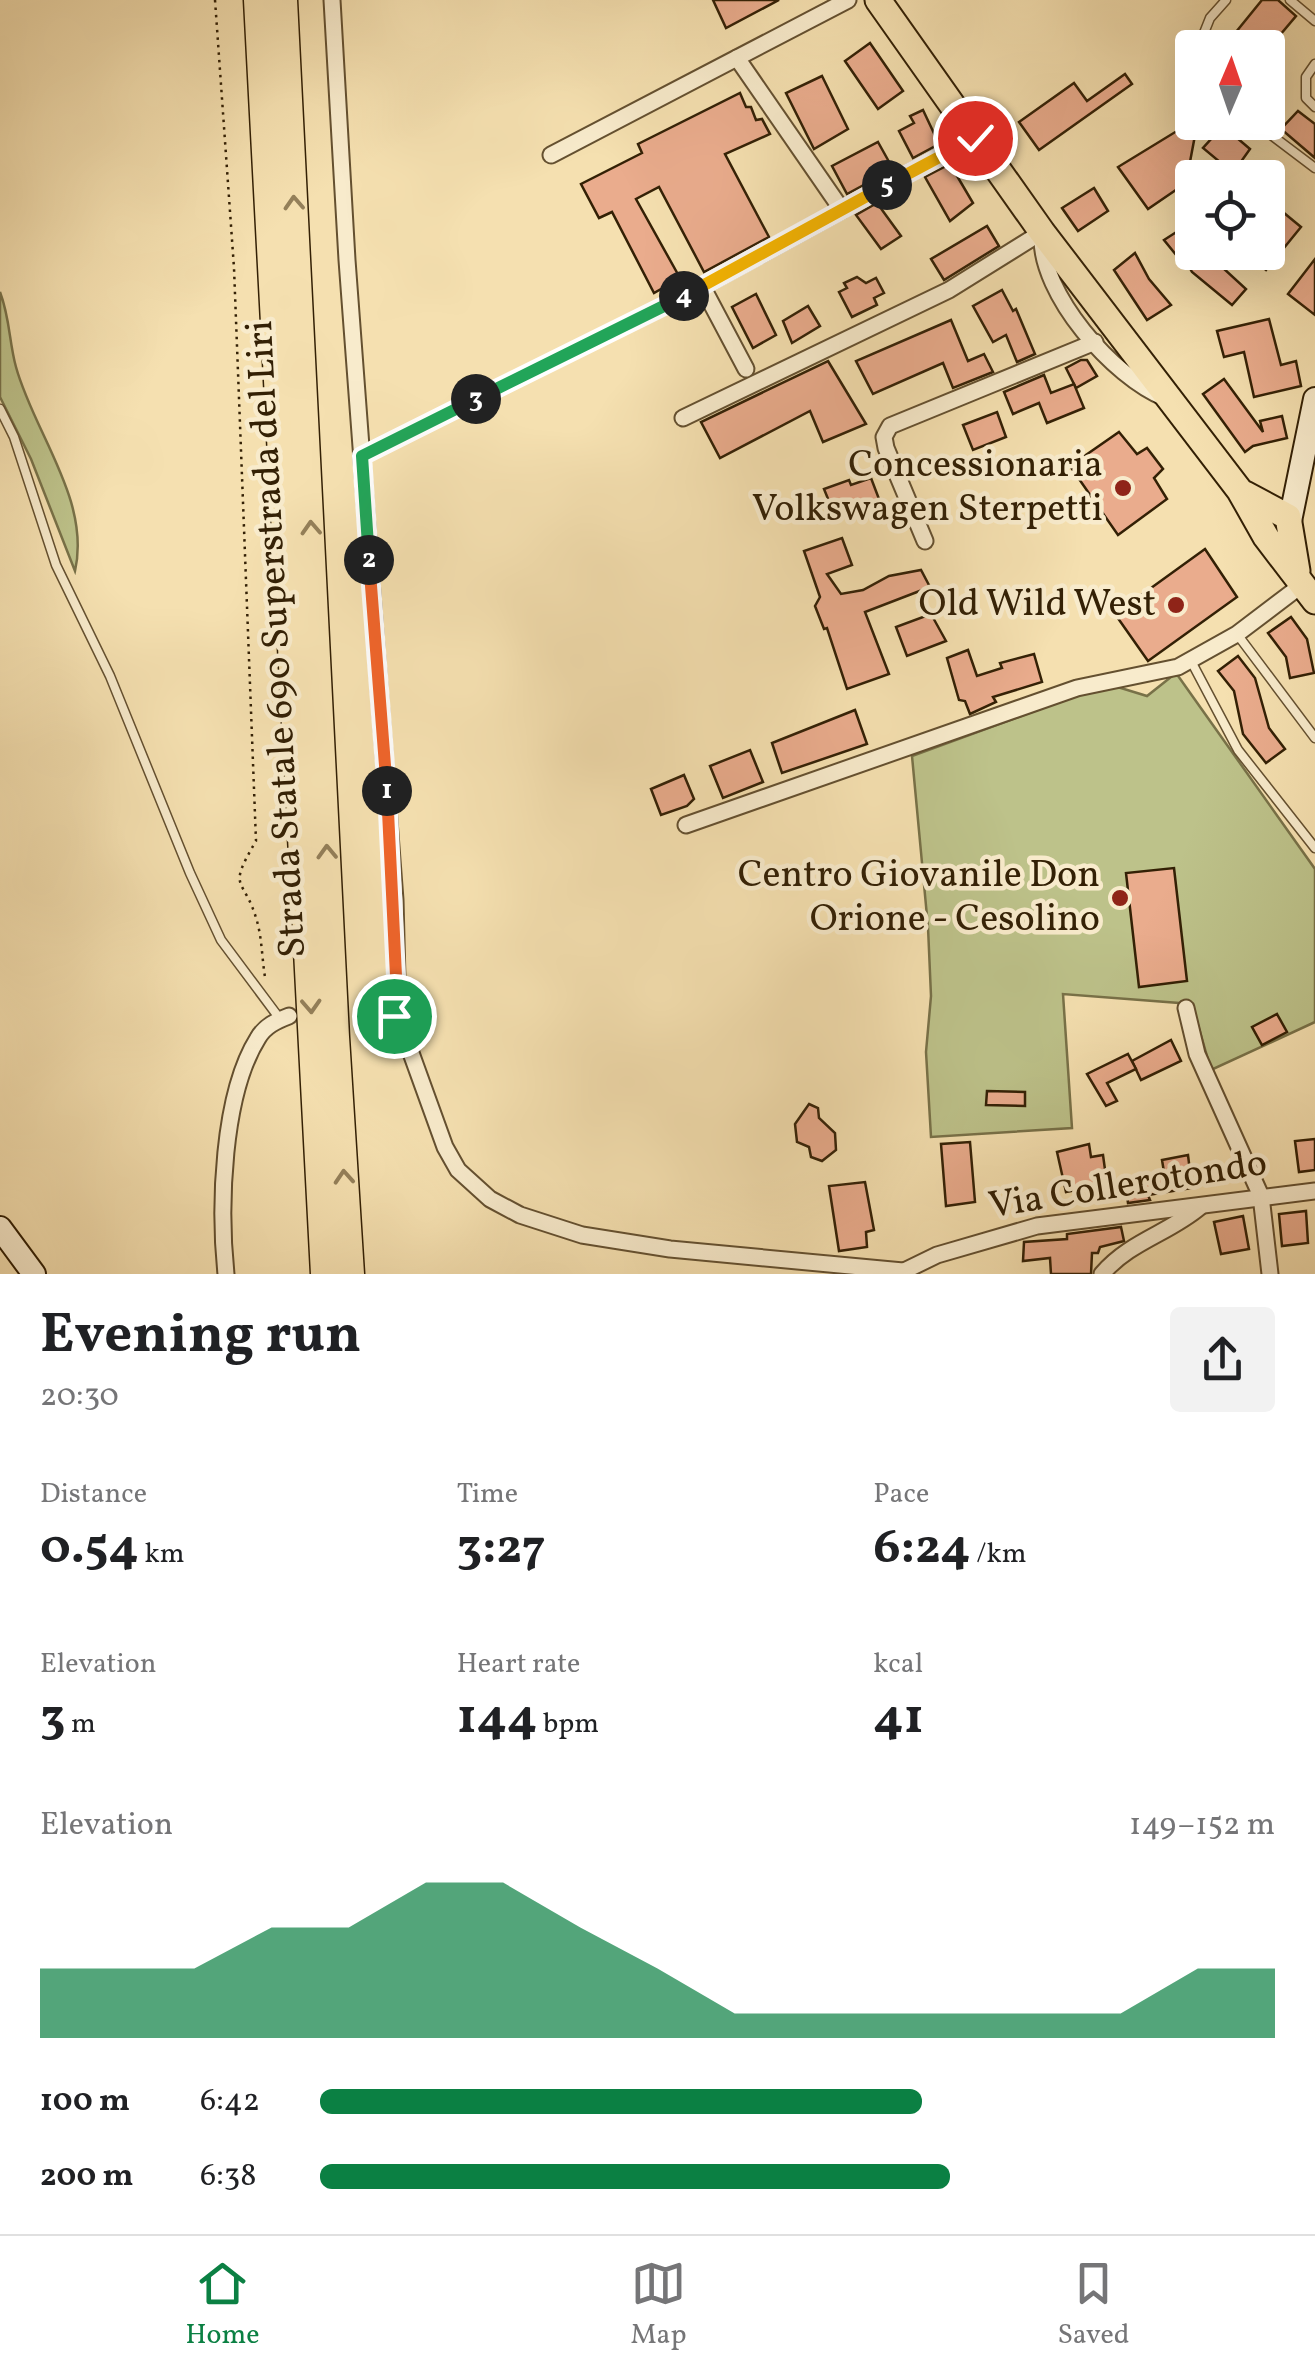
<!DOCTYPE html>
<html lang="en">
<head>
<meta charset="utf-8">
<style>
  body { margin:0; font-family:Vollkorn,serif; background:#f2f2f2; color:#202124; height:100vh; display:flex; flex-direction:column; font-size:38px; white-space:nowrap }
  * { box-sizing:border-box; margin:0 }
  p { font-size:32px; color:#757577 }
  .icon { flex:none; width:55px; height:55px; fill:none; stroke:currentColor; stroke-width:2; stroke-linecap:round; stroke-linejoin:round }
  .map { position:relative; height:1274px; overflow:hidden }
  .panel { display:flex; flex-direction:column; background:#fff; flex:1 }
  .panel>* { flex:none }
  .needle { width:65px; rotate:2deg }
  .fabs { position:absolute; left:1175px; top:30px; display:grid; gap:20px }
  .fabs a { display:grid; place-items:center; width:110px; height:110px; border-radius:10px; background:#fff; box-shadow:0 10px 40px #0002; font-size:50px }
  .pin { position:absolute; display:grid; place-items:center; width:85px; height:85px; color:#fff; margin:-42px; border:5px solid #fff; border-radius:50%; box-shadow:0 2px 10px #0007 }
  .km { position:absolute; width:50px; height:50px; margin:-25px; border-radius:50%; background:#222; color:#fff; font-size:28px; line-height:50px; text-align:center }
  .round { display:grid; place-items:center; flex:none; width:105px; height:105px; border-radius:10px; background:#f2f2f2 }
  .summary { display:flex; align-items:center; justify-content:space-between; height:170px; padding:0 40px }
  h1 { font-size:55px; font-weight:700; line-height:75px }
  .figures { display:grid; grid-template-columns:repeat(3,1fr); gap:15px; height:170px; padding:10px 40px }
  .figures div { display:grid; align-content:center }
  .figures b { font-size:50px; font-weight:700 }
  .figures small { font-size:28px; font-weight:400 }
  .figures p { font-size:28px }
  .chart { height:280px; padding:20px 40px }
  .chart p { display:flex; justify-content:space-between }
  .chart svg { width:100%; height:180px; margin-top:10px; fill:#0b8043; opacity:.7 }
  ul { padding:0 40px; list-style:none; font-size:32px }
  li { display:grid; grid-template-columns:160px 120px 1fr; align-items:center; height:75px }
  li i { height:25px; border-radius:12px; background:#0b8043 }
  .menu { display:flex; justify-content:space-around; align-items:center; height:140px; border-top:2px solid #e0e0e0; background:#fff; font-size:28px; color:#757577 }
  .menu a { display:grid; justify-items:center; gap:5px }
  .menu .active { color:#0b8043 }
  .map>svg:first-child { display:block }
</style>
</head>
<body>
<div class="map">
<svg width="1315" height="1274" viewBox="0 0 1315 1274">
  <rect width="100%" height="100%" fill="#f5e0b0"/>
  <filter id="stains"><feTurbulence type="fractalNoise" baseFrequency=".002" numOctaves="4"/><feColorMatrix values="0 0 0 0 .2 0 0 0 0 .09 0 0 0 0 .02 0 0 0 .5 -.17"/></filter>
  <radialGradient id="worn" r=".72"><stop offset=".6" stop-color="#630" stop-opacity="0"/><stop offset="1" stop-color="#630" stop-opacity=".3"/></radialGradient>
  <g fill="#bdc28a" stroke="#787148" stroke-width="2.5">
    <path d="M0,292c10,26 9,50 16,75 18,66 75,133 59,204l-44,-112 -31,-62z"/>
    <polygon points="1176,673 1315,869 1315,1022 1211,1070 1192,1004 1063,994 1072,1128 931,1137 926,1052 931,996 928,927 912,756 1108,684 1147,696"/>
  </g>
  <g fill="#eaac8d" stroke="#332005" stroke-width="2.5">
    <polygon points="713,0 779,0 726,28"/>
    <polygon points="1262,0 1278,0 1296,16 1269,48 1223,48"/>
    <polygon points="870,43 903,91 878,109 845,61"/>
    <polygon points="1125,74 1132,84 1039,150 1019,122 1074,83 1087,101"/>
    <polygon points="822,76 848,129 814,149 786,93"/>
    <polygon points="740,93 746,107 751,107 756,120 762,119 770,134 725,154 769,237 704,272 659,187 636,199 680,278 654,293 612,212 599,218 581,184 642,153 638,144"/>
    <polygon points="923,110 939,144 913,158 899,131 914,123 910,116"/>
    <polygon points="1298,111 1315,124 1315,158 1281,129"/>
    <polygon points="1190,123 1196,130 1186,183 1148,209 1118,167"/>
    <polygon points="1223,126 1250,149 1233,173 1203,148"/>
    <polygon points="878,142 893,169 847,194 832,166"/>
    <polygon points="950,164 973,203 950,221 925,177"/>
    <polygon points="1094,188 1108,211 1078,231 1062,208"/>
    <polygon points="877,203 901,236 881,249 856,215"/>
    <polygon points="1278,208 1301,227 1266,270 1244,252 1268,252 1268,220"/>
    <polygon points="1192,222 1192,252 1240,252 1223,268 1246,289 1232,305 1192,272 1182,254 1177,256 1164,240"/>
    <polygon points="987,226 999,246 944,280 931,259"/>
    <polygon points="1135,253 1149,279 1171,305 1147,320 1114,270"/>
    <polygon points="1315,259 1315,315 1288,294"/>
    <polygon points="857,277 866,283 876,278 884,293 874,298 877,305 852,317 839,292 847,288 844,283"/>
    <polygon points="1002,290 1013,311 1016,309 1035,354 1017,362 1006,335 993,342 973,306"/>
    <polygon points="756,294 776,335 753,348 732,307"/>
    <polygon points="808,306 820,326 792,343 783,321"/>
    <polygon points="1269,319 1281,365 1296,361 1301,386 1254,397 1244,352 1224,357 1217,331"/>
    <polygon points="951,320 968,361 984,354 993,372 953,388 943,363 873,394 856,361"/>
    <polygon points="1081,360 1087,360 1097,376 1076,388 1066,368"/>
    <polygon points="828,361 866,424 823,442 810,411 720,458 701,422"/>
    <polygon points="1044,375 1051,393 1074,384 1084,408 1047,423 1039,403 1013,414 1004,392"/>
    <polygon points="1224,379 1263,432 1260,421 1282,416 1287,438 1253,446 1245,452 1203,394"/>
    <polygon points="997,412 1006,437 973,450 963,425"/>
    <polygon points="1119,432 1137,454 1147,448 1163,469 1154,478 1167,499 1118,535 1070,466"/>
    <polygon points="871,478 879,499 835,516 824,489 849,480 851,485"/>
    <polygon points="842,538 852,565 827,574 841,594 863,590 889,576 921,570 930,587 865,612 889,674 847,689 827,628 824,629 815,606 820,597 804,551"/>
    <polygon points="1205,549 1237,597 1148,661 1115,614"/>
    <polygon points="931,614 946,641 907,656 896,627"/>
    <polygon points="1291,617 1307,639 1314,673 1290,678 1286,657 1268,633"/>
    <polygon points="968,650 977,676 1002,668 1000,663 1034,654 1042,682 993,697 996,702 970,714 965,701 959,700 947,658"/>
    <polygon points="1238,656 1255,678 1269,728 1285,749 1266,763 1243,734 1234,691 1218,671"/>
    <polygon points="855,710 867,744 782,773 772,743"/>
    <polygon points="750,750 763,782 723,798 710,766"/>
    <polygon points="684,775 694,799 687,806 661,815 651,789"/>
    <polygon points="1174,868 1187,981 1139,987 1126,873"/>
    <polygon points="1277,1014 1287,1032 1262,1045 1252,1027"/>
    <polygon points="1171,1040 1181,1061 1141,1080 1132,1061"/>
    <polygon points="1128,1054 1136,1069 1107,1083 1117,1101 1106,1106 1087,1074"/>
    <polygon points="987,1091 1025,1092 1025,1106 986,1105"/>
    <polygon points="809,1104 818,1108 819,1118 835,1133 836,1150 822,1161 811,1157 809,1147 797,1142 795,1124"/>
    <polygon points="1315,1139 1315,1170 1299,1172 1295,1141"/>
    <polygon points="970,1142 975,1202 946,1206 941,1144"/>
    <polygon points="1089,1144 1091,1157 1103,1155 1107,1184 1066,1192 1057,1152"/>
    <polygon points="1188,1155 1192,1188 1148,1195 1150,1200 1128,1203 1125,1182 1165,1178 1162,1160"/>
    <polygon points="865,1182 874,1230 866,1232 867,1247 839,1251 829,1186"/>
    <polygon points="1306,1211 1308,1243 1282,1246 1279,1214"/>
    <polygon points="1243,1216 1249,1249 1221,1254 1214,1222"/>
    <polygon points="1121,1227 1124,1241 1100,1247 1098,1253 1092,1253 1091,1274 1051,1274 1050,1258 1023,1261 1024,1242 1067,1239 1067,1234"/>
  </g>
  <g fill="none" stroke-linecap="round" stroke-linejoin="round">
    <defs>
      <g id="lane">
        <polyline points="1290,0 1315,21"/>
        <polyline points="1198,48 1210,18 1226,0"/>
        <polyline points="1315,64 1306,77 1306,98 1315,107"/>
        <polyline points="1254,122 1315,168"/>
        <polyline points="0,409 14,437 56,565 110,676 190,873 221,940 280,1019"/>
        <polyline points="1237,634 1315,738"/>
        <polyline points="1191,661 1238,750 1315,848"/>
      </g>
      <g id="street">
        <polyline points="332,0 347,260 395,900 398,1017 445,1147 458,1170 490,1199 520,1215 582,1235 670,1249 903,1271"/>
        <polyline points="737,58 842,210"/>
        <polyline points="551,155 848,0"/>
        <path d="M1042,236c-2,58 71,141 123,162"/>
        <polyline points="702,286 746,369"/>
        <polyline points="690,293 975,137"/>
        <polyline points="683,418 949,290 1042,232"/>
        <polyline points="925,541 886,448 884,437 890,426 1095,342"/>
        <polyline points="686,825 1077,688 1178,667 1237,634 1303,584"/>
        <polyline points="1186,1008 1197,1054 1261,1196 1270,1274"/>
        <polyline points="365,1013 398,1017"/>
        <path d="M226,1274c-7,-66 -4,-179 32,-236 7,-12 18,-17 31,-22"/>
        <polyline points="898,1274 937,1255 1037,1226 1315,1191"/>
        <path d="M1102,1274c28,-33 68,-41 99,-68"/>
      </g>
      <g id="secondary">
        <polyline points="1290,521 1315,399"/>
        <polyline points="0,1228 34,1274"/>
      </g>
      <g id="primary">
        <polyline points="878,0 1042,232 1240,491 1266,537 1315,601"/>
        <polyline points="1245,494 1288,517 1297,571"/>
      </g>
      <g id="highway">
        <polyline points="258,0 325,1274"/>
        <polyline points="283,0 335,1037 350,1274"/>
      </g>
    </defs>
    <use href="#lane" stroke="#645030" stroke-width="11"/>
    <use href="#street" stroke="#645030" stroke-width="19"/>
    <use href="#secondary" stroke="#332005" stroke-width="26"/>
    <use href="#primary" stroke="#332005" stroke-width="29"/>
    <use href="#highway" stroke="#332005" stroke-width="31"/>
    <g stroke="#332005" stroke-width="2.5" stroke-dasharray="2.5 5" stroke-linecap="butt">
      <path d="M215,0l19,268 22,573c-30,51 -12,34 1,80 5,18 5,38 8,56"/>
      <polyline points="378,448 675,300"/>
    </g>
    <use href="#lane" stroke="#f8ebcc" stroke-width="8"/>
    <use href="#street" stroke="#f8ebcc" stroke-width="15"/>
    <use href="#secondary" stroke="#f8ebcc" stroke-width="22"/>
    <use href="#primary" stroke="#f5e0b0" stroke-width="25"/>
    <use href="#highway" stroke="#f5e0b0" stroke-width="28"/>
  </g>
  <defs><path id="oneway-chevron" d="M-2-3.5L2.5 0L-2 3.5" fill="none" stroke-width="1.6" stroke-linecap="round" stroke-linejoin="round" transform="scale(2.5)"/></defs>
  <g stroke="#94805a">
    <use href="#oneway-chevron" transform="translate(294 203) rotate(-93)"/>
    <use href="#oneway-chevron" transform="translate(311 528) rotate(-93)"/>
    <use href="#oneway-chevron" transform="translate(327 852) rotate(-92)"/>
    <use href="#oneway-chevron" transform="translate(311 1006) rotate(87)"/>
    <use href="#oneway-chevron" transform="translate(344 1177) rotate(-94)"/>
  </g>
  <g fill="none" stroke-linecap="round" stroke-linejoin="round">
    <defs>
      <polyline id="split-1" points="387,791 398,1017 394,1016"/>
      <polyline id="split-2" points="369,560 387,791"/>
      <polyline id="split-3" points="369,560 362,456 476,399"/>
      <polyline id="split-4" points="476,399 684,296"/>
      <polyline id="split-5" points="684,296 887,185"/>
      <polyline id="split-6" points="887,185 975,138"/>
    </defs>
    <use href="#split-1" stroke="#fff" stroke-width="20"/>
    <use href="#split-2" stroke="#fff" stroke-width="20"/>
    <use href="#split-3" stroke="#fff" stroke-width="20"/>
    <use href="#split-4" stroke="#fff" stroke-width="20"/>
    <use href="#split-5" stroke="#fff" stroke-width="20"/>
    <use href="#split-6" stroke="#fff" stroke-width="20"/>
    <use href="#split-1" stroke="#f0652b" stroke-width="12"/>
    <use href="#split-2" stroke="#f0652b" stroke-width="12"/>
    <use href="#split-3" stroke="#22a559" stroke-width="12"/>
    <use href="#split-4" stroke="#22a559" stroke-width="12"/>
    <use href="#split-5" stroke="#f5b400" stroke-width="12"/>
    <use href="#split-6" stroke="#f5b400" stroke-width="12"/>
  </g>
  <g fill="#8f2418" stroke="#f8ebcc" stroke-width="4">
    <circle cx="1123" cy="488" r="10"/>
    <circle cx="1176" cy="605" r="10"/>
    <circle cx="1120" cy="898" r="10"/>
  </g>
  <g text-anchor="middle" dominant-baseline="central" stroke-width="9" stroke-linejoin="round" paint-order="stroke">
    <g font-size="38" fill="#332005" stroke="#f8ebcc" text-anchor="end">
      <text x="1103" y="466">Concessionaria<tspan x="1103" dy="44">Volkswagen Sterpetti</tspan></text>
      <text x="1156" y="605">Old Wild West</text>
      <text x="1100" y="876">Centro Giovanile Don<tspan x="1100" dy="44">Orione - Cesolino</tspan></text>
    </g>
    <g font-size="38" fill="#332005" stroke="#f8ebcc">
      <text transform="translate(278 639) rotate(-93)">Strada Statale 690 Superstrada del Liri</text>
      <text transform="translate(1128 1186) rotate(-9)">Via Collerotondo</text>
    </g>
  </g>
  <rect width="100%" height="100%" filter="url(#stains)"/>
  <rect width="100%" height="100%" fill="url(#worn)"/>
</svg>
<div class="fabs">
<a><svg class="needle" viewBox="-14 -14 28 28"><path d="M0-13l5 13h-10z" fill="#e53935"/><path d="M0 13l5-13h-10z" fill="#757577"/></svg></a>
<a><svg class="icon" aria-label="locate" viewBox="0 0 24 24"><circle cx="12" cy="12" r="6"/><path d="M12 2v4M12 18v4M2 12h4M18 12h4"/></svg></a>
</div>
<div class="pin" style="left:394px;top:1016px;background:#1e9e55"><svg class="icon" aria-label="arrive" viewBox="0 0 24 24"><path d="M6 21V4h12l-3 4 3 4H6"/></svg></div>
<div class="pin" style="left:975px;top:138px;background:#d93025"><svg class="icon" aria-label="check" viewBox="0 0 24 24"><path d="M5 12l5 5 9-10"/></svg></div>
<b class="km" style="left:387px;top:791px">1</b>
<b class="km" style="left:369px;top:560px">2</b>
<b class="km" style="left:476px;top:399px">3</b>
<b class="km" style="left:684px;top:296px">4</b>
<b class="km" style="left:887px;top:185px">5</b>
</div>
<section class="panel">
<div class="summary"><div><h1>Evening run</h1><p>20:30</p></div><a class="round"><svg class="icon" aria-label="share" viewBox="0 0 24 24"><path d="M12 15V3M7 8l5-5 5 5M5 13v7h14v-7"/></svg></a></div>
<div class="figures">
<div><p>Distance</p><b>0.54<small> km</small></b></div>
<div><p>Time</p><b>3:27</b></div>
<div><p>Pace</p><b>6:24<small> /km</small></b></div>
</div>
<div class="figures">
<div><p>Elevation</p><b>3<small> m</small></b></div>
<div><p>Heart rate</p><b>144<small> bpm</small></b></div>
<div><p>kcal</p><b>41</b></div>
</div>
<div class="chart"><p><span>Elevation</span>149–152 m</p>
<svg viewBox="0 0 160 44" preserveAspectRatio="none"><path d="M0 44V27L10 27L20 27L30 17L40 17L50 6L60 6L70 17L80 27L90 38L100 38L110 38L120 38L130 38L140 38L150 27L160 27V44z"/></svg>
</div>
<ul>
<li><b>100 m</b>6:42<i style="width:63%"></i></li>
<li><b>200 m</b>6:38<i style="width:66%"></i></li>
</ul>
</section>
<nav class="menu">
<a class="active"><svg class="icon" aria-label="home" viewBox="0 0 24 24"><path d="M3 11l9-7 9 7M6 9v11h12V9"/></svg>Home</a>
<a><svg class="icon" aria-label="map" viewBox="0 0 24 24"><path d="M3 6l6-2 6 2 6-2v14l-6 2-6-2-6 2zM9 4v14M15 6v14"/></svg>Map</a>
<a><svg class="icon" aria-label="saved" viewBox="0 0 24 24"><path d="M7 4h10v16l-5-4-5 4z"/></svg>Saved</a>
</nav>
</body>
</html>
